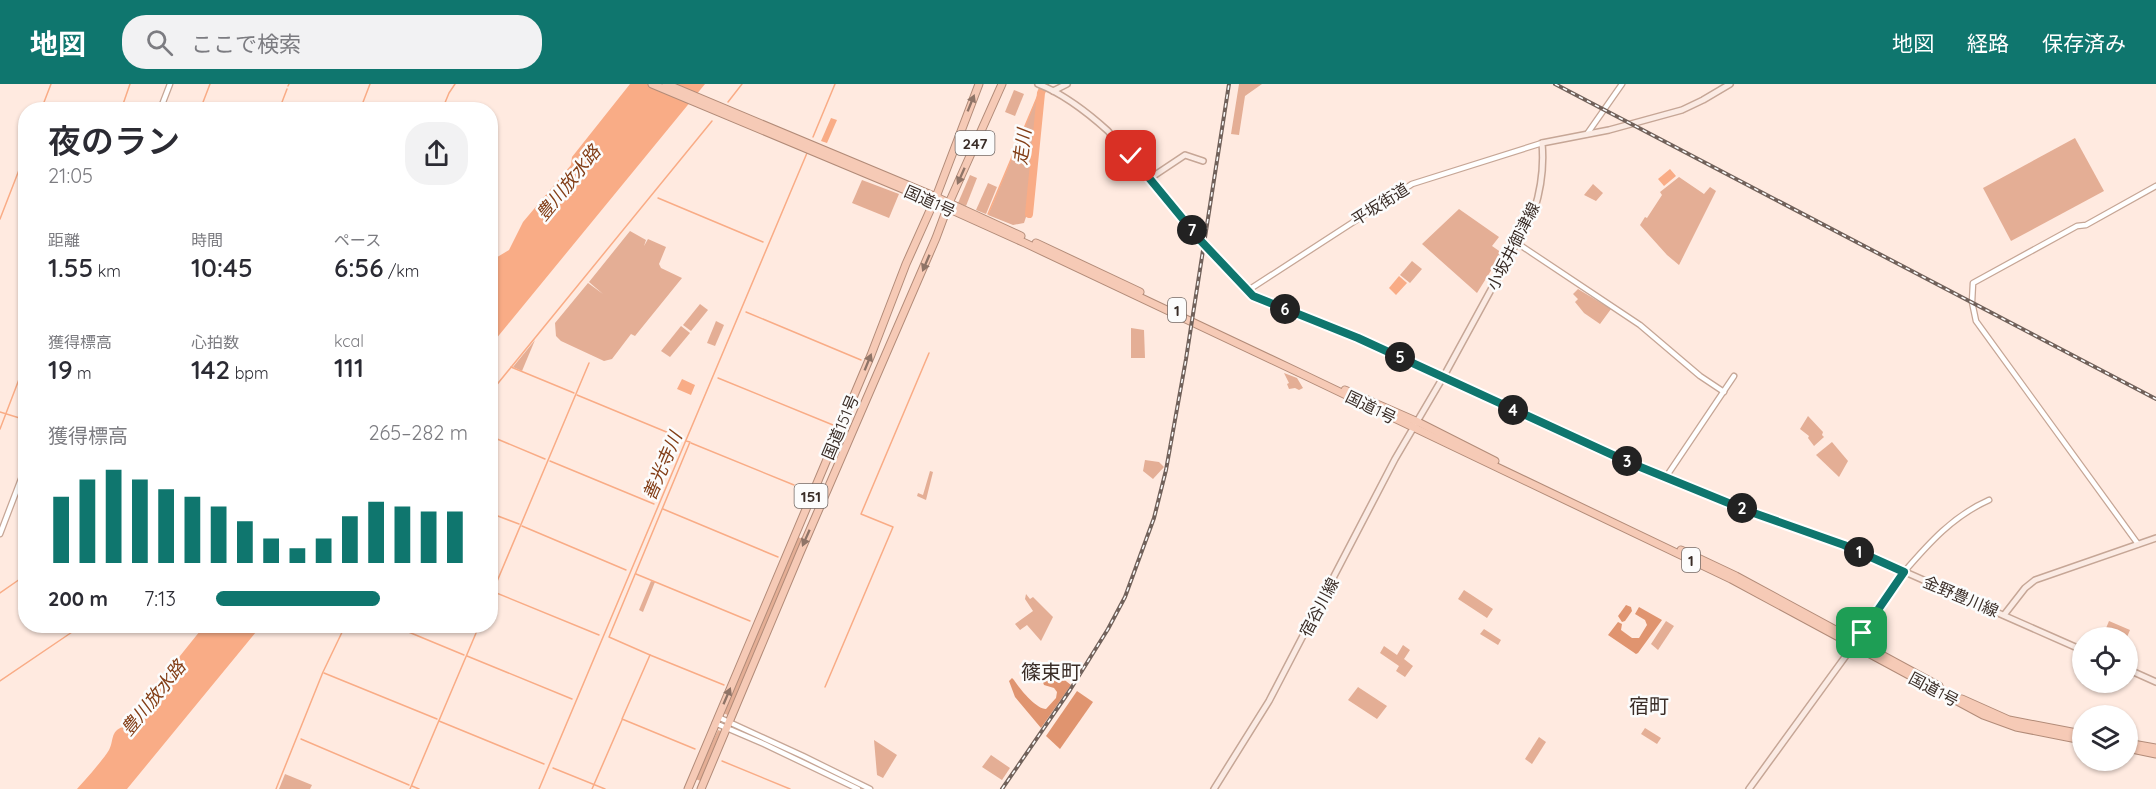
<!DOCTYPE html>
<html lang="ja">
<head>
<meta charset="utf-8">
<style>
  body { margin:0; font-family:Quicksand,"Noto Sans JP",sans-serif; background:#f2f2f3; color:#2b2b33; height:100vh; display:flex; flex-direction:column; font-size:22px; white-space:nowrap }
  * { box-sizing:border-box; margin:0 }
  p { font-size:20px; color:#7c7c81 }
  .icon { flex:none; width:33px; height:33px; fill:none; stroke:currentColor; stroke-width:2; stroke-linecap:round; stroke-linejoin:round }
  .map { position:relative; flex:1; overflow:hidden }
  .side { position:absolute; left:18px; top:18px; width:480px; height:531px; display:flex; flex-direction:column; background:#fff; border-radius:24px; box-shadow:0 2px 4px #0004 }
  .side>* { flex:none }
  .controls { position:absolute; left:2072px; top:543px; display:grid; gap:12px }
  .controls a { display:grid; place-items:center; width:66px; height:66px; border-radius:50%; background:#fff; box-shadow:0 2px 4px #0004; font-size:30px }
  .pin { position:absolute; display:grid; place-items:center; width:51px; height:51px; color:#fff; margin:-26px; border-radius:12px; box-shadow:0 3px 9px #0006 }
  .km { position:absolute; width:30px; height:30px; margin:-15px; border-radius:50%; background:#222; color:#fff; font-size:16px; line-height:30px; text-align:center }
  .round { display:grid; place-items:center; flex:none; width:63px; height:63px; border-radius:24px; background:#f2f2f3 }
  .head { display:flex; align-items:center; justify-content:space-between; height:102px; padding:0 30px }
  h1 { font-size:33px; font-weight:600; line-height:45px }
  .stats { display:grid; grid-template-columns:repeat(3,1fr); gap:9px; height:102px; padding:6px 30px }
  .stats div { display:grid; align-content:center }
  .stats b { font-size:26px; font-weight:600 }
  .stats small { font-size:16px; font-weight:400 }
  .stats p { font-size:16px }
  .chart { height:168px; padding:12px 30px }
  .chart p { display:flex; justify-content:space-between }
  .chart svg { width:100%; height:108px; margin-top:6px; stroke:#0f766e; stroke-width:6 }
  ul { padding:0 30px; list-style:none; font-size:20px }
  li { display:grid; grid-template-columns:96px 72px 1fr; align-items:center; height:45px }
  li i { height:15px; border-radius:8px; background:#0f766e }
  header { display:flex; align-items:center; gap:36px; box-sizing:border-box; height:84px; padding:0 30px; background:#0f766e; color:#fff }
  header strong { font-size:28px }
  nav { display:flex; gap:33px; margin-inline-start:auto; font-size:21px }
  .search { width:420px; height:54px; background:#f2f2f3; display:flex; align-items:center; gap:15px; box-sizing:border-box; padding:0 21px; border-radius:24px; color:#7c7c81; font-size:22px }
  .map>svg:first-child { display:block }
</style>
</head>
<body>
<header>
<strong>地図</strong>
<div class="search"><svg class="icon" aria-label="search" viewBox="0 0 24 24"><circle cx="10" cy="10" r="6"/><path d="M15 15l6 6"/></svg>ここで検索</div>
<nav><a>地図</a><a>経路</a><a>保存済み</a></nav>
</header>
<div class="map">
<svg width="2156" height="705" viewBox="0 0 2156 705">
  <rect width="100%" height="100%" fill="#ffeae0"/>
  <g fill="#e4ae95">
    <polygon points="1239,0 1262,0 1245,12 1239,51 1231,50"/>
    <polygon points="1014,6 1024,10 1015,32 1005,28"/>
    <polygon points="1040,6 1041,9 1027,130 1024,139 1013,141 988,131"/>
    <polygon points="2075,54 2104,107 2011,157 1983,104"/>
    <polygon points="970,91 977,94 966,122 958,119"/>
    <polygon points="1679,93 1704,110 1710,103 1716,107 1679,181 1667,171 1640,141 1645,133 1647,134 1662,111 1660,108"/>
    <polygon points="862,96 899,110 889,134 852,119"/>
    <polygon points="988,99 997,103 986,130 976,126"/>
    <polygon points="1593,100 1603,109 1596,117 1584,111"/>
    <polygon points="1459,125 1499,153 1492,162 1502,169 1477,209 1422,160"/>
    <polygon points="630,147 646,156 644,162 648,155 666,163 659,180 661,184 682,194 635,252 631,250 612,275 604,277 561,257 556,252 555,239 588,199 603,210 589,198"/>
    <polygon points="1412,177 1422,185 1410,199 1400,191"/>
    <polygon points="1578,205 1611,225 1600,240 1584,229 1575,218 1578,215 1573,210"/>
    <polygon points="700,220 708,226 691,247 683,241"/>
    <polygon points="716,237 724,241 715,262 707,259"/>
    <polygon points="681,242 690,249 670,273 661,267"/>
    <polygon points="1131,244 1144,246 1145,274 1131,274"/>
    <polygon points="535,256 522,287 513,283"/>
    <polygon points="1284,289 1297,294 1303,304 1299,306 1295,304 1289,305 1287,300 1289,299"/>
    <polygon points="1808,332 1823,348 1822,351 1824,353 1814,362 1808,354 1809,352 1800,345"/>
    <polygon points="1832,358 1848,377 1839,393 1816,371"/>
    <polygon points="1145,376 1159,378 1164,383 1153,395 1143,387"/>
    <polygon points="930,387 933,388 926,416 917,412 918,409 923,411"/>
    <polygon points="798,453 805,456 730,632 723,629"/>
    <polygon points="651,497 655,498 643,528 639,526"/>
    <polygon points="1464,506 1493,525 1487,534 1458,515"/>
    <polygon points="1026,510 1030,515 1033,513 1053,533 1041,557 1027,541 1020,546 1015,540 1033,527 1025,515"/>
    <polygon points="1666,537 1674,542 1658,566 1651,560"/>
    <polygon points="2109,537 2130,546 2127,553 2115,553 2104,549"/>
    <polygon points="1484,545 1501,556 1498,561 1480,550"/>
    <polygon points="1403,561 1410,566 1404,575 1413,582 1405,593 1396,587 1399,582 1380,569 1384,562 1397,571"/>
    <polygon points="1358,603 1387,622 1377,635 1348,616"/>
    <polygon points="1645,644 1661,654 1657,660 1641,650"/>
    <polygon points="718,646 723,648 701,697 695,695 696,693"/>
    <polygon points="1539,653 1546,658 1532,680 1525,675"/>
    <polygon points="874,656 897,671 883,694 877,691"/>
    <polygon points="991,671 1010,684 1002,696 982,683"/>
    <polygon points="285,690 312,701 310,705 279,705"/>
  </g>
  <g fill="#e0946f">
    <polygon points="1626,521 1631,523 1632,527 1625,537 1622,538 1618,532"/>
    <polygon points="1639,523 1662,536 1638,569 1636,570 1608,551 1618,538 1622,540 1621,546 1632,554 1639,554 1647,541 1645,536 1635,530"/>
    <path d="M1043,579l28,22 -30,43 -26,-31 -6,-16 3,-3 2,2c5,8 22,29 32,29l10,-11 1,-6 -3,-4 -10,-3 -5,-14z"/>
    <polygon points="1077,607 1093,618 1060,665 1046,652"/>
  </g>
  <g fill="#f9ac86">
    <polygon points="630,0 705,0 491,261 491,180 494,175 509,166 523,138 571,81 572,73"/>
    <polygon points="831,34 837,36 827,59 821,57"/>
    <polygon points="1670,85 1676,92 1664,102 1658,95"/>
    <polygon points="1399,192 1407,199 1396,211 1389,204"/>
    <polygon points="682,295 695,301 691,311 677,305"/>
    <path d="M204,542h57l-134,163h-50c9,-10 26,-29 32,-39 5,-9 1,-19 14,-23z"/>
  </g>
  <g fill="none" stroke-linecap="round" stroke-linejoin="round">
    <g stroke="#f9ac86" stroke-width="1.5">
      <polyline points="288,2 289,0"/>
      <polyline points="728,18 742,0"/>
      <polyline points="41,26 51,0"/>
      <polyline points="121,26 130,0"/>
      <polyline points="200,26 210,0"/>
      <polyline points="279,26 287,5"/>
      <polyline points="360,26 370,0"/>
      <polyline points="442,26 449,9 455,0"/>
      <polyline points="813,53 835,0"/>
      <polyline points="658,114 763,158"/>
      <polyline points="988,130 1041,4"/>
      <polyline points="0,135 26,68"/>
      <polyline points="746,228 861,276"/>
      <polyline points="511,283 574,309"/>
      <polyline points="718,294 833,341"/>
      <polyline points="490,309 712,37"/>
      <polyline points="577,311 681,354"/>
      <polyline points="0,328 26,336"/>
      <polyline points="0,345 26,277"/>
      <polyline points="490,352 545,375"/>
      <polyline points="686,357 690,358 609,553 650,571 622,635 695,665"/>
      <polyline points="691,359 794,401"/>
      <polyline points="550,377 654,420"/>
      <polyline points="663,425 778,473"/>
      <polyline points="490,429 519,440"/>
      <polyline points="522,442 626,486"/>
      <polyline points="636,490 750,537"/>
      <polyline points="23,493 26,486"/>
      <polyline points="494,508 599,551"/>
      <polyline points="0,509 20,495"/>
      <polyline points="490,514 589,279"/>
      <polyline points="394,542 464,571"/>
      <polyline points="650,571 724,601"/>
      <polyline points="467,572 572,615"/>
      <polyline points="324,589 437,635"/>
      <polyline points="0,597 81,542"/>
      <polyline points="825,603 893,443 861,430 929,269"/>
      <polyline points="439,637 544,680"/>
      <polyline points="301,655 409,701"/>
      <polyline points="722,677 790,705"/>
      <polyline points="553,684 605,705"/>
      <polyline points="412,702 419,705"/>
      <polyline points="276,705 323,588 345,542"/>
      <polyline points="410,705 479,542"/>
      <polyline points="539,705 807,69"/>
      <polyline points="592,705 622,636"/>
    </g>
    <polyline stroke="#f9ac86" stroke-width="8" points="1029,130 1041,9 1045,0"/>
    <defs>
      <g id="tertiary">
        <polyline points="160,26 170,0"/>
        <polyline points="1587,50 1622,0"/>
        <polyline points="1517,159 1640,241 1700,292 1724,308"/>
        <polyline points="1247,207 1412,100 1542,59"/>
        <polyline points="1666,393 1734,292"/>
        <polyline points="0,450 26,382"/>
        <polyline points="2138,460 1976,237 1972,218 1973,199 2077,142 2086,141 2156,102"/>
        <path d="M1904,488c25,-29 49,-56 85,-72"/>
        <polyline points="718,633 803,672 870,705"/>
        <polyline points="715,639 764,660 858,705"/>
      </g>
      <g id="secondary">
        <path d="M1038,0c26,10 49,28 70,47l93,110 52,55 105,42 270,124 120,49 96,34 238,105"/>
        <polyline points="1053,7 1067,0"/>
        <polyline points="1149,95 1185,71 1203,77"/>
        <polyline points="2004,531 2025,504 2035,496 2156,454"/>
        <polyline points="2127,585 2156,598"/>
        <path d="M1214,705l55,-88 126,-242 50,-85 89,-163c7,-22 10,-46 8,-68l67,-13 73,-20 21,-10 27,-16"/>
        <polyline points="1749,705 1853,562 1904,488"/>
      </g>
      <g id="trunk">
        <polyline points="652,0 934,118 1025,159 1300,289 1731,495 1983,631 2016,643 2082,656"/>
        <polyline points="666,0 936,113 1021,152"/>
        <polyline points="1036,159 1140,208"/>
        <polyline points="1345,306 1418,338 1495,377"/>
        <polyline points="1681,466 1736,492 1939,602"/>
        <polyline points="1962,615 2009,636 2082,650"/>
        <polyline points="2127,659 2156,664"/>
        <polyline points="2127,664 2156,670"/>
        <polyline points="688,705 871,271 906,180 936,113 979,0"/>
        <polyline points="701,705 800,469 936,154 949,119 1002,0"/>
      </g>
    </defs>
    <use href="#tertiary" stroke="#c6a696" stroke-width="7"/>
    <use href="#secondary" stroke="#c6a696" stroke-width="8"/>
    <use href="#trunk" stroke="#b28b78" stroke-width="9"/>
    <use href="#tertiary" stroke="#fff" stroke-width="4.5"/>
    <use href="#secondary" stroke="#fbebe4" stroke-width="5"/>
    <use href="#trunk" stroke="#f6cab6" stroke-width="7"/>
    <defs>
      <g id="rail">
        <polyline points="1555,0 2156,315"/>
        <polyline points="1002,705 1070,606 1108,545 1125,513 1154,434 1166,386 1186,275 1229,0"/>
      </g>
    </defs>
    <use href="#rail" stroke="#71615a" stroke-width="4"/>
    <use href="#rail" stroke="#fcfcfc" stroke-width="1.5" stroke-dasharray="4.5" stroke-linecap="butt"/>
  </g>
  <defs><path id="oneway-solid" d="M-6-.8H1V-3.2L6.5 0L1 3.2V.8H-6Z" transform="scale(1.5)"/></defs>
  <g fill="#8f7467">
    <use href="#oneway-solid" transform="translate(971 19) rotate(-68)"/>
    <use href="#oneway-solid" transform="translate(961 92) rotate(114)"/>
    <use href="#oneway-solid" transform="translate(926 179) rotate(113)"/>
    <use href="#oneway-solid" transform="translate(868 278) rotate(-68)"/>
    <use href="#oneway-solid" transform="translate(806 454) rotate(114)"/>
    <use href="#oneway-solid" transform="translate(727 612) rotate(-67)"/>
  </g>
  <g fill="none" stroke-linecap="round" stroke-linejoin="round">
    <defs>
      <polyline id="route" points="1131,72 1201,157 1253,212 1358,254 1628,378 1748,427 1844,461 1904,488 1862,549"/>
    </defs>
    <use href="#route" stroke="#fff" stroke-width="12"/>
    <use href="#route" stroke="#0f766e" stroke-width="8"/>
  </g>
  <g text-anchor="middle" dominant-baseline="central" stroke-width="5" stroke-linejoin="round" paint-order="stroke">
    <g fill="#fcfcfc" stroke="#746b67" stroke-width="1.5">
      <rect x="955.5" y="47" width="39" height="24" rx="4.5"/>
      <rect x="1168" y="214" width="18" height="24" rx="4.5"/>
      <rect x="794.5" y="400" width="33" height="24" rx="4.5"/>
      <rect x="1682" y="464" width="18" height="24" rx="4.5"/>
    </g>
    <g font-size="15" font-weight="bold" fill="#3a2d27">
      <text x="975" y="59">247</text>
      <text x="1177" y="226">1</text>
      <text x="811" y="412">151</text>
      <text x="1691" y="476">1</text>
    </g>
    <g font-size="16" fill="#3a2d27" stroke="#fcfcfc">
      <text transform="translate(930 117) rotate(24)">国道1号</text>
      <text transform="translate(1380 120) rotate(-32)">平坂街道</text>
      <text transform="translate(1513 162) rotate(-63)">小坂井御津線</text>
      <text transform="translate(1371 323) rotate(26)">国道1号</text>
      <text transform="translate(840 343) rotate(-67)">国道151号</text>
      <text transform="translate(1961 512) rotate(23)">金野豊川線</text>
      <text transform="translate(1319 523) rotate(-62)">宿谷川線</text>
      <text transform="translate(1934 605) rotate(28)">国道1号</text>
    </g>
    <g font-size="18" font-style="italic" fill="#833e17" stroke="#fcfcfc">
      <text transform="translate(1022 63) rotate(-83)">走川</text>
      <text transform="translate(568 99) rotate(-51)">豊川放水路</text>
      <text transform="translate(662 382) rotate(-67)">善光寺川</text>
      <text transform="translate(153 614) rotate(-51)">豊川放水路</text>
    </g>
    <g font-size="20" fill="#3a2d27" stroke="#fcfcfc">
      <text x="1051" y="587">篠束町</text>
      <text x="1649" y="621">宿町</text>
    </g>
  </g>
</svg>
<div class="controls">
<a><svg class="icon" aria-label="locate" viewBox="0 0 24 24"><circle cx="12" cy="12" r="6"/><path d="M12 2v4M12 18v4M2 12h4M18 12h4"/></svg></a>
<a><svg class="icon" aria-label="layers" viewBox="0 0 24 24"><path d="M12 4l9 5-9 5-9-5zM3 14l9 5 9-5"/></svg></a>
</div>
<div class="pin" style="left:1862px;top:549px;background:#1e9e55"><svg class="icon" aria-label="arrive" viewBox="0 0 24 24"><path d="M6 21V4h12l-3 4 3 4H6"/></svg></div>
<div class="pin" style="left:1131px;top:72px;background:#d93025"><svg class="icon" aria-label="check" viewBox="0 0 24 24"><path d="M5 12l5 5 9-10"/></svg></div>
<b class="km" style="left:1859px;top:468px">1</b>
<b class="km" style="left:1742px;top:424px">2</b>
<b class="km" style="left:1627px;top:377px">3</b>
<b class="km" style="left:1513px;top:326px">4</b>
<b class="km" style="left:1400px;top:273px">5</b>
<b class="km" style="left:1285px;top:225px">6</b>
<b class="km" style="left:1192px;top:146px">7</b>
<section class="side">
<div class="head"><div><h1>夜のラン</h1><p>21:05</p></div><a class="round"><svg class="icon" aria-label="share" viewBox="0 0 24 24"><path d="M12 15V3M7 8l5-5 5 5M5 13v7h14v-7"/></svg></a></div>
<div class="stats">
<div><p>距離</p><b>1.55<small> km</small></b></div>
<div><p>時間</p><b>10:45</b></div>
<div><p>ペース</p><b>6:56<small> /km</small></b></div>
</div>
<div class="stats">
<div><p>獲得標高</p><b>19<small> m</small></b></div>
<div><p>心拍数</p><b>142<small> bpm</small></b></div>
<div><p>kcal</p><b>111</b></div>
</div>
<div class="chart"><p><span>獲得標高</span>265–282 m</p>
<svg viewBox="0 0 160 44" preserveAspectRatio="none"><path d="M5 44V17M15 44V10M25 44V6M35 44V10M45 44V14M55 44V17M65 44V21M75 44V27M85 44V34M95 44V38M105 44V34M115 44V25M125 44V19M135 44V21M145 44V23M155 44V23"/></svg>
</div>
<ul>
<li><b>200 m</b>7:13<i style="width:65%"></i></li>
</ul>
</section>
</div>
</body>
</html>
